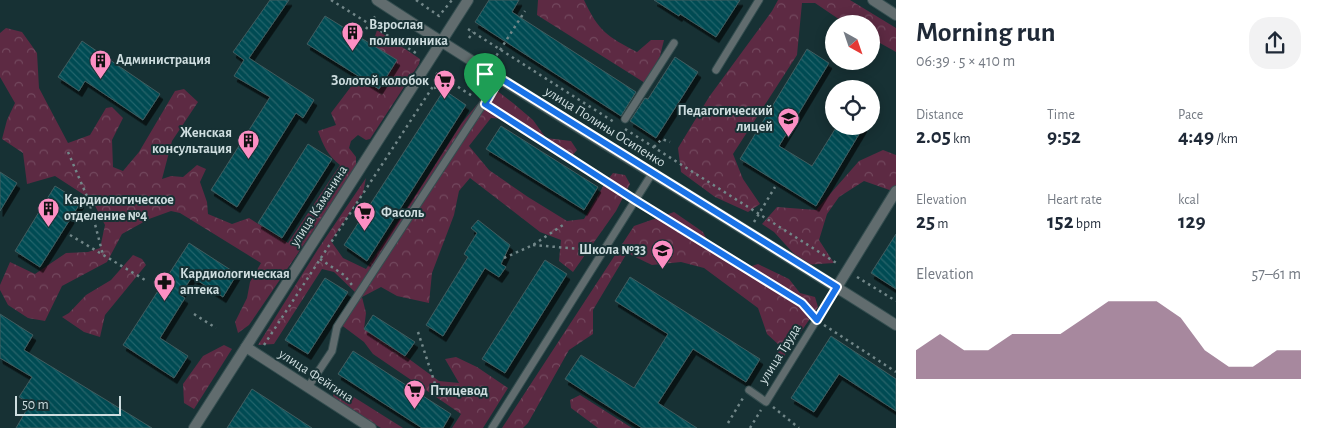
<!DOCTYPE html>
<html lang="en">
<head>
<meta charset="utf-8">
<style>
  body { margin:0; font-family:"Alegreya Sans",sans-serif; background:#f2f2f3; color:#1f2937; height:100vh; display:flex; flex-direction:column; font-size:19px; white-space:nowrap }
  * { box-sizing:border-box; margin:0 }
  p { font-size:16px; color:#747a83 }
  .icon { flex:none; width:28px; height:28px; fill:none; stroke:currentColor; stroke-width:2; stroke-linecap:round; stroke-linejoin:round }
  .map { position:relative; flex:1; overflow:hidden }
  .sheet { display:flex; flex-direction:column; background:#fff; width:425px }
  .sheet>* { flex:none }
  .needle { width:32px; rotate:140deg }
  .tools { position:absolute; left:825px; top:15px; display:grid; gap:10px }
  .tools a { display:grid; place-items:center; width:55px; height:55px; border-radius:50%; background:#fff; box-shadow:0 2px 12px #0003; font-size:25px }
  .scale { position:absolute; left:15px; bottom:12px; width:106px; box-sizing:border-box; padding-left:5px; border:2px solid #cedddf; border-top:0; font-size:14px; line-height:18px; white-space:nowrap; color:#cedddf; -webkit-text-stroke:4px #173134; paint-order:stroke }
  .pin { position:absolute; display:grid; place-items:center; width:42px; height:42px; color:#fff; margin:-51px -21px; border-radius:50% 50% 50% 0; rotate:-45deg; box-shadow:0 0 5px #0007 }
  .pin .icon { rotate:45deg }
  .round { display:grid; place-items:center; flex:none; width:52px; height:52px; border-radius:20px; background:#f2f2f3 }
  .overview { display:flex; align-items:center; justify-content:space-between; height:85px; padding:0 20px }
  h1 { font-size:28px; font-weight:600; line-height:38px }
  .metrics { display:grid; grid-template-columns:repeat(3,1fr); gap:8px; height:85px; padding:5px 20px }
  .metrics div { display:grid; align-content:center }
  .metrics b { font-size:21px; font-weight:600 }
  .metrics small { font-size:14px; font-weight:400 }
  .metrics p { font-size:14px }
  .chart { height:140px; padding:10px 20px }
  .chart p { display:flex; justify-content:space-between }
  .chart svg { width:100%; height:90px; margin-top:5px; fill:#825776; opacity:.7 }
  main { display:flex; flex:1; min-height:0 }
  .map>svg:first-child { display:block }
</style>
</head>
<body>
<main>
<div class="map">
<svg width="896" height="428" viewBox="0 0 896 428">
  <defs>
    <pattern id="forest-crowns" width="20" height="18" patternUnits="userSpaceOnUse" patternTransform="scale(1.25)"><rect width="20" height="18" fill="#5d2a43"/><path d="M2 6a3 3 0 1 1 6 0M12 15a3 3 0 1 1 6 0" fill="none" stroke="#73485e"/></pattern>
    <pattern id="building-back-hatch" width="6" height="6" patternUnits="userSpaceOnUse" patternTransform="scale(1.25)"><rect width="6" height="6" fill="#004b53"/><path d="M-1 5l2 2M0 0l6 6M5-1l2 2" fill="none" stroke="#24646b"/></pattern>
    <filter id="shadow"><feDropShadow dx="3" dy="5.5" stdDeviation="0" flood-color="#0009"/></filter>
  </defs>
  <rect width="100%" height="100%" fill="#173134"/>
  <g fill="url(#forest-crowns)">
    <path d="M538,0h46c15,32 23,36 53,52l14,-12h13l-4,16 -15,27 -108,-68z"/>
    <polygon points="778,0 850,0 896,28 896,52 871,38 871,24 846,24 815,3 802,3 797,55 733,154 743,179 760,204 748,212 715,197 681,172 678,148 709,97 772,11"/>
    <path d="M6,28l16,4 15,21 2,35 29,55 22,-8 16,-27 6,-1 11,11 -11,22 1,27 10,4 16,-19 36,-61 9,-2 14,13 -26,39 -10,38 9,-3 12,1 14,-12 9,4 -6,13 7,20 1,12 24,10 17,-6 39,25 52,-78c-12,-9 -17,-20 -22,-34l18,-6 -5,-12 28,-37 20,13 17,-29 -24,-15 5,-15 43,29 -1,5 -49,75 -4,1 -8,-5 -7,6 -2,7 7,9v11l-107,157 -11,8 -3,-11 12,-24 3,-16 11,-19 -81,-50 -9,-2 -22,8 -27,15 -15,28 -45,24 -17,35 -17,-3 -20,-13 -8,-15v-5l10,-23 25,12 31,-21 22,-1 12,-4 5,-23 -13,-25 -37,-24 -28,8 -4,-31 -21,-14 5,-19 8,-17 -15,-26v-44z"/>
    <polygon points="476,82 487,83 513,103 533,120 546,138 571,141 577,150 571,157 543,147 504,119 491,118 469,146 489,170 528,197 567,221 584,219 605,183 613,173 625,175 630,184 616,211 573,272 559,261 561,240 540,232 470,178 459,191 454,215 432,273 429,303 397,296 381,287 362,297 366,313 364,329 405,356 439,381 459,383 445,359 456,357 477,367 508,388 483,428 452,428 461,414 373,354 364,342 340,324 356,293 334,272 322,269 274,344 258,345 318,249 366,178 363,193 331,241 343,258 366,269 424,182 461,124 480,101"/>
    <polygon points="883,150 896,155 896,191 895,192 864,181 839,197 827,214 819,240 834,263 804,265 774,232 762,224 777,207 816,210 859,161"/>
    <polygon points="674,212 703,232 714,254 742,269 758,264 789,279 800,293 815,297 818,307 776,368 779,345 767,334 758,308 704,268 681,262 652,265 627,253 593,310 593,334 569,350 528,423 523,428 502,428 634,226"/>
    <polygon points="133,255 142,259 146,265 105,315 100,337 84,332 62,317 69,313 86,295 111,280"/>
    <polygon points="224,345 232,349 194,409 184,403 183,384 203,356"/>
    <polygon points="332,388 349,394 403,428 381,428 334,400"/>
    <polygon points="580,395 632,428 598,428 571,408 570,400"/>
  </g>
  <g fill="url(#building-back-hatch)" stroke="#415c5f" filter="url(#shadow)">
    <polygon points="270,0 289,0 249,58 314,100 303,118 296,113 237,207 211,190 270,97 234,76 244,60 233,52"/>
    <polygon points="489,0 519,0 512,12 636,92 621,116 475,22"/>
    <polygon points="654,0 740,0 716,37 680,14 679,16"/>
    <polygon points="325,16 397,60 379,89 307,44"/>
    <polygon points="82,41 160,94 143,120 85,81 79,91 58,77"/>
    <polygon points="807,49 829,63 779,146 812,166 837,126 864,126 816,206 740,159"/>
    <polygon points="675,57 698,72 656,138 630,121 645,98 648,99"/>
    <polygon points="444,90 466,105 367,261 344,245"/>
    <polygon points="501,126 598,187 584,210 486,149"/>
    <polygon points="308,144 332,159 282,238 258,223"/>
    <polygon points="0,172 17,183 0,211"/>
    <polygon points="55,186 81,202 40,267 15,251"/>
    <polygon points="478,220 510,245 501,264 506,267 499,277 485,268 443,336 426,325 468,257 464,254 477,233 471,228"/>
    <polygon points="896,234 896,289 871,273"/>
    <polygon points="189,243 237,274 223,297 192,277 180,295 185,298 160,338 188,356 174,378 123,345"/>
    <polygon points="545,260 567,274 505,373 482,359"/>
    <polygon points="630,277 760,359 746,382 693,349 658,403 697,428 642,428 565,379 581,355 634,388 668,334 615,301"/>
    <polygon points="325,278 348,292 308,354 285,340"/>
    <polygon points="0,314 33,335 24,350 152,428 16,428 30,404 19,397 32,377 0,358"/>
    <polygon points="373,315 415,342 405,356 364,329"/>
    <polygon points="831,336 896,379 896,411 839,374 814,412 791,398"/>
    <polygon points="353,351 451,414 443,428 422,428 338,374"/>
    <polygon points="252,389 312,428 227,428"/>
  </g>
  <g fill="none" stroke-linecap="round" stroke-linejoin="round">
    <defs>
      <g id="lane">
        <polyline points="716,70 759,0"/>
        <polyline points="625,119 674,43"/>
        <polyline points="308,387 332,351 337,327 500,78"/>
        <polyline points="749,390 766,402 837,287"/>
        <polyline points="492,428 653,172"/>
      </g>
      <g id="street">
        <path d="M377,0c171,112 347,215 519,325"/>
        <polyline points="873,0 896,15"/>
        <polyline points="837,287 896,191"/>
        <polyline points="246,347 371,428"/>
        <polyline points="194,428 468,0"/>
      </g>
    </defs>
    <use href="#lane" stroke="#344d4f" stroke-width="9"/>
    <use href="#street" stroke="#344d4f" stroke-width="12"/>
    <g stroke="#728789" stroke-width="2.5" stroke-dasharray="2.5 4" stroke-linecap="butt">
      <polyline points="331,0 419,55"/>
      <polyline points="416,0 439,16 452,0"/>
      <polyline points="366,29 377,14"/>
      <polyline points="468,29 614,122"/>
      <polyline points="469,38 473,32"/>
      <polyline points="493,61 525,11"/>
      <polyline points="436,73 474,97"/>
      <polyline points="434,88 453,84"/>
      <polyline points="492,108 628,196"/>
      <polyline points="625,129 838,264"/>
      <polyline points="654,147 662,139 670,142"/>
      <polyline points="68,152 89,201 103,255"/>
      <polyline points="643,205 802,303 811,313"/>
      <polyline points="754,222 775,187"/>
      <polyline points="70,235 145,280"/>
      <polyline points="533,245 592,250"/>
      <polyline points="504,258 533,245 563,225"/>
      <polyline points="320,259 344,275 352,285"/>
      <polyline points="857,277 896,301"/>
      <polyline points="194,314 216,328"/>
      <polyline points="824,325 896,372"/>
      <polyline points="418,332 438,393"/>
      <polyline points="264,345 432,88 446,70"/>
      <polyline points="773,407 799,428"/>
      <polyline points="728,423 743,398"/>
      <polyline points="750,428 761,410"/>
    </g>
    <use href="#lane" stroke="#616c6e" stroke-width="7"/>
    <use href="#street" stroke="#616c6e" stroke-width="10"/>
  </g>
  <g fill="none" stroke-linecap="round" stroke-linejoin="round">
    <defs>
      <polygon id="route" points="500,78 837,287 817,320 802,303 635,200 485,104"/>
    </defs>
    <use href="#route" stroke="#fff" stroke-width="10"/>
    <use href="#route" stroke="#1a73e8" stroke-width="6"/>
  </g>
  <defs>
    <symbol id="building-pin" viewBox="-11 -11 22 30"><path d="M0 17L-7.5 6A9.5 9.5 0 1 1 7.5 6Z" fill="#fc8fc3" stroke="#173134"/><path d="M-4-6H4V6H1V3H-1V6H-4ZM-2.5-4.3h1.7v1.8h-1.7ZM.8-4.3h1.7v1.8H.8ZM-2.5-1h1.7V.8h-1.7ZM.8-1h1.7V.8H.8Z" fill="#111"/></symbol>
    <symbol id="supermarket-pin" viewBox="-11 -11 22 30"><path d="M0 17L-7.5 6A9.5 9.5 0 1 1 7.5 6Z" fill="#fc8fc3" stroke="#173134"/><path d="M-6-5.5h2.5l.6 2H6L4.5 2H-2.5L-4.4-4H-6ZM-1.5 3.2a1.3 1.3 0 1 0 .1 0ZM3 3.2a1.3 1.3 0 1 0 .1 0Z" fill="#111"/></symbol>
    <symbol id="university-pin" viewBox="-11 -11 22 30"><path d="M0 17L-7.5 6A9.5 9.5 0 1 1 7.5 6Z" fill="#fc8fc3" stroke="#173134"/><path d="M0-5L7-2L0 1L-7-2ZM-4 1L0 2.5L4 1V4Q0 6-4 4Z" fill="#111"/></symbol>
    <symbol id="school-pin" viewBox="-11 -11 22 30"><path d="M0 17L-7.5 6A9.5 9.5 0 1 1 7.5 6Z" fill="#fc8fc3" stroke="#173134"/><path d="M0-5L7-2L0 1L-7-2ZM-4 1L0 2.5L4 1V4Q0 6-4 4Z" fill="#111"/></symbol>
    <symbol id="pharmacy-pin" viewBox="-11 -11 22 30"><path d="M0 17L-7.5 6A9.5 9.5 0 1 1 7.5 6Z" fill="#fc8fc3" stroke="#173134"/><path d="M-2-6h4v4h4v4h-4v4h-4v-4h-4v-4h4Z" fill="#111"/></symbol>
  </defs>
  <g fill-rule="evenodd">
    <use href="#building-pin" x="340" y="20" width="25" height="34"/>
    <use href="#building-pin" x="88" y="48" width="25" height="34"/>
    <use href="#supermarket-pin" x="432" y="68" width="25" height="34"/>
    <use href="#university-pin" x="776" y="106" width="25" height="34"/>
    <use href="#building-pin" x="236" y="128" width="25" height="34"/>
    <use href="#building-pin" x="36" y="196" width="25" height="34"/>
    <use href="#supermarket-pin" x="352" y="200" width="25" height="34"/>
    <use href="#school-pin" x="650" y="238" width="25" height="34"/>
    <use href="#pharmacy-pin" x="152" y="270" width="25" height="34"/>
    <use href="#supermarket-pin" x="402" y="378" width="25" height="34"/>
  </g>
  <g text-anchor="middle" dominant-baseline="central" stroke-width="4" stroke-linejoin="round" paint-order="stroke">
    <g font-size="14" font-weight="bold" fill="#cedddf" stroke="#173134" text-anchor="start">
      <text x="369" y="25">Взрослая<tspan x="369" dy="16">поликлиника</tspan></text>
      <text x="116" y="60">Администрация</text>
      <text x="429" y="81" text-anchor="end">Золотой колобок</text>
      <text x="773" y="111" text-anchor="end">Педагогический<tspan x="773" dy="16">лицей</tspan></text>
      <text x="232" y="133" text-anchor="end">Женская<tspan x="232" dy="16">консультация</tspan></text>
      <text x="64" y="200">Кардиологическое<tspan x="64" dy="16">отделение №4</tspan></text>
      <text x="381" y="213">Фасоль</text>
      <text x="646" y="250" text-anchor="end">Школа №33</text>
      <text x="180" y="274">Кардиологическая<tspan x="180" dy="16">аптека</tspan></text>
      <text x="430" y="391">Птицевод</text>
    </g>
    <g font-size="14" fill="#cedddf" stroke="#173134">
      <text transform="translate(605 127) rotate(32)">улица Полины Осипенко</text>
      <text transform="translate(319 206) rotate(-57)">улица Каманина</text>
      <text transform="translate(780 354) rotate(-58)">улица Труда</text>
      <text transform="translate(316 376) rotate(33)">улица Фейгина</text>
    </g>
  </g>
</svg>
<div class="tools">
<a><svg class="needle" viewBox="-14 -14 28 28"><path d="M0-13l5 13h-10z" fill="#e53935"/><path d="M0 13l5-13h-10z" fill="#747a83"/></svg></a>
<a><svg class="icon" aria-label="locate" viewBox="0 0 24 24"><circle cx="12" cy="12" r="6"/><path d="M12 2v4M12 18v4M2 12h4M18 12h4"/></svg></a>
</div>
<div class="scale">50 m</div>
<div class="pin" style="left:485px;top:104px;background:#1e9e55"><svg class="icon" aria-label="arrive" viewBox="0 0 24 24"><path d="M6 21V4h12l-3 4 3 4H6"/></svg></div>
</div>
<section class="sheet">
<div class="overview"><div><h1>Morning run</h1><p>06:39 · 5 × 410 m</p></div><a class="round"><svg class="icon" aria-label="share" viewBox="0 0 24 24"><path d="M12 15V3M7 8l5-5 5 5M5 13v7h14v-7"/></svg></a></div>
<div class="metrics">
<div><p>Distance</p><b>2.05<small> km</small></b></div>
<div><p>Time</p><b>9:52</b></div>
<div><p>Pace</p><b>4:49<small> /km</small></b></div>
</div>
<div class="metrics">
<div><p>Elevation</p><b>25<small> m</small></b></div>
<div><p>Heart rate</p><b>152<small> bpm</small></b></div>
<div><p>kcal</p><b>129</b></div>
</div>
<div class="chart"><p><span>Elevation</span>57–61 m</p>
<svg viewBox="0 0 160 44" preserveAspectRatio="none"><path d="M0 44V30L10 22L20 30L30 30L40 22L50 22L60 22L70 14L80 6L90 6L100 6L110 14L120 30L130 38L140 38L150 30L160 30V44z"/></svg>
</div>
</section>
</main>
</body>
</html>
